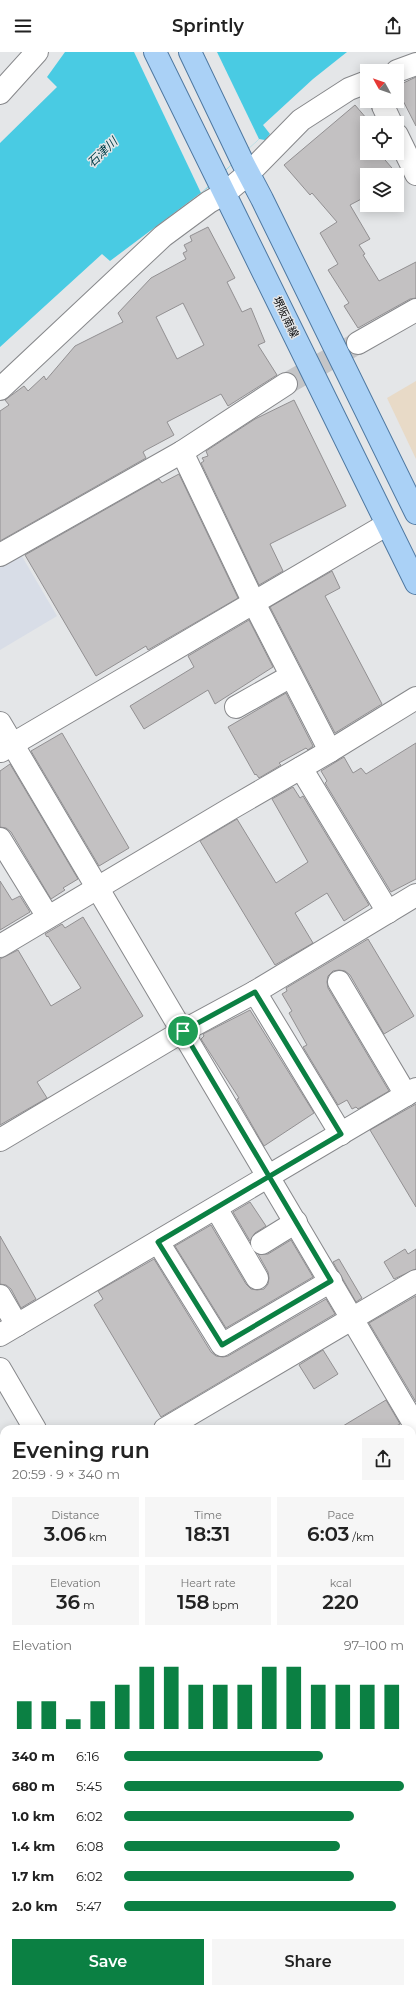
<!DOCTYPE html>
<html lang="en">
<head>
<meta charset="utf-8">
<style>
  body { margin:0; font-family:Montserrat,"Noto Sans JP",sans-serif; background:#f6f6f6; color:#222; height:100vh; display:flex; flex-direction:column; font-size:15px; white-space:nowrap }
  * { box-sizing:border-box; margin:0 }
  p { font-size:13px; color:#767676 }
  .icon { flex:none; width:22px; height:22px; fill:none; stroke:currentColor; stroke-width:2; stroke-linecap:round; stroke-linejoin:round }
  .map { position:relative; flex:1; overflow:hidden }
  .sheet { position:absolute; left:0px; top:1373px; width:416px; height:568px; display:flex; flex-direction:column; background:#fff; border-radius:12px 12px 0 0; box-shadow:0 2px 10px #0003 }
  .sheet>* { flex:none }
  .needle { width:26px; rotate:310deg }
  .fabs { position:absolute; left:360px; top:12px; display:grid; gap:8px }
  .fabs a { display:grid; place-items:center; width:44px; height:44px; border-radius:0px; background:#fff; box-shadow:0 2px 10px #0003; font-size:20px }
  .pin { position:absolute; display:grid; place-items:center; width:34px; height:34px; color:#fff; margin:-17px; border:2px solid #fff; border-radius:50%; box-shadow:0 1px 4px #0007 }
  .round { display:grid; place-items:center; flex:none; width:42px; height:42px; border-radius:0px; background:#f6f6f6 }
  .head { display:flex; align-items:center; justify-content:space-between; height:68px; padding:0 12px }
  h1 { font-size:22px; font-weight:600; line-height:30px }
  .figures { display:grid; grid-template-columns:repeat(3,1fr); gap:6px; height:68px; padding:4px 12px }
  .figures div { display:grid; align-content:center; border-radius:0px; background:#f6f6f6; text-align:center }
  .figures b { font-size:20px; font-weight:600 }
  .figures small { font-size:11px; font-weight:400 }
  .figures p { font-size:11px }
  .chart { height:112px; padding:8px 12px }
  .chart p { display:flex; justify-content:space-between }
  .chart svg { width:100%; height:72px; margin-top:4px; stroke:#0b8043; stroke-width:6 }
  .action { display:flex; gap:8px; margin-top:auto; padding:8px 12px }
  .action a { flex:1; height:46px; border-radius:0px; background:#0b8043; color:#fff; font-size:16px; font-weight:600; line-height:46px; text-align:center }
  .action a+a { background:#f6f6f6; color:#222 }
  ul { padding:0 12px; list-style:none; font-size:13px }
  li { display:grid; grid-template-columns:64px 48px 1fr; align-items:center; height:30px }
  li i { height:10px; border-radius:5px; background:#0b8043 }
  header { display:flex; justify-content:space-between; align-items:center; height:52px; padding:0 12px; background:#fff; font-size:18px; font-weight:600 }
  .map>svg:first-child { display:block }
</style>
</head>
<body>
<header><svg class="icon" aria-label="menu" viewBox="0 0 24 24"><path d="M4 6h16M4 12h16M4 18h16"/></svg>Sprintly<svg class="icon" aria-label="share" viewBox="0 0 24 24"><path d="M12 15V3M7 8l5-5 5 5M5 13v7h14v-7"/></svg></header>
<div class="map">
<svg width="416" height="1941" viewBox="0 0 416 1941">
  <rect width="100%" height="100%" fill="#e4e6e8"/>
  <polygon fill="#e8dac7" points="416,329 416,407 387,346"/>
  <polygon fill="#d8dde7" points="20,501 57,564 0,598 0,512"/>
  <g fill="#49cbe3">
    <polygon points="65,0 347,0 313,27 263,73 270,82 265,88 259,87 206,137 110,209 102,202 0,295 0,91 57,35 47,25"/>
    <polygon points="4,1909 4,1937 92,1937 94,1941 0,1941 0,1912"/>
  </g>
  <polygon fill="#e4e6e8" points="134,0 217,0 259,87 201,141"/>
  <g fill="#c3c1c2" stroke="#929092" fill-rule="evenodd">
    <polygon points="416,25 416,74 397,37 397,34"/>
    <polygon points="355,53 367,67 367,101 379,101 398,123 367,123 367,144 350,153 370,187 359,193 365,202 363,203 379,229 416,210 416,246 410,247 358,276 344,254 349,251 328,218 338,212 320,181 337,170 312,141 310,143 284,113"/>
    <path d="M208,175l27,51 -8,4 15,30 9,-4 14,34 -7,3 19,30 -49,31 -7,-12 -54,28 7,13 -28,15 -3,2 3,6 -146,83v-130l9,-6 -4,-5 19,-14 4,5 16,-15 2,4 29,-34 48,-24 -5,-9 33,-35 35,-19 -3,-6 4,-2 -3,-6 8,-4 -2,-5zM183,251l21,42 -27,14 -21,-42z"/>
    <polygon points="294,348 346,454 270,492 283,519 259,533 201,411 204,409 202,406 208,404 206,399 255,367"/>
    <polygon points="179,422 238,546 148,598 146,594 96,624 25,503 159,427 162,431"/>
    <polygon points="332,519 340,536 325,544 382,652 335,681 270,555"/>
    <polygon points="249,568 273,615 215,652 208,638 144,677 130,654 194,615 188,604"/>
    <polygon points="286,641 313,694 308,698 306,696 279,711 281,713 259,726 256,722 255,723 228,675"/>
    <polygon points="62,681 129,796 99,814 31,699"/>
    <polygon points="416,691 416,827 391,840 325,731 327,729 321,719 344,705 353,721 361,716 366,722"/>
    <polygon points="10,712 78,827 63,836 65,838 51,847 11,780 6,776 0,775 0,719"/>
    <polygon points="293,735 300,746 303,744 369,853 344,869 327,841 295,861 313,891 275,913 200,789 237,767 276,831 308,810 272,747"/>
    <polygon points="0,829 12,848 20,844 30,860 0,878"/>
    <polygon points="83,865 143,964 37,1030 47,1046 0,1073 0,907 18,898 51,954 81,936 48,884 47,885 45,882 62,872 65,876"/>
    <polygon points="368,887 414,964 384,982 350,923 345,919 339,918 333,919 328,924 327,930 328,936 389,1039 358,1057 356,1055 352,1057 347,1048 338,1053 335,1048 303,995 307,993 289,961 292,959 282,942 287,939 286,936"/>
    <polygon points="250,958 314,1061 264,1094 237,1047 239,1046 201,987 204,984 203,982"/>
    <polygon points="416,1052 416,1155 370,1078"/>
    <polygon points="250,1150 266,1174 255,1181 250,1189 233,1160"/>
    <polygon points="211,1173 246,1232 251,1237 257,1238 264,1237 268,1232 269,1226 268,1220 258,1202 268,1202 291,1188 313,1225 226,1276 175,1194"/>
    <polygon points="0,1184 36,1247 21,1256 11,1237 6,1233 0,1232"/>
    <polygon points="405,1197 408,1202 416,1197 416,1217 394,1227 384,1210"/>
    <polygon points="154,1207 211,1300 216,1304 223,1305 228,1304 326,1247 335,1262 161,1365 94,1253 103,1247 98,1239"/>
    <polygon points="339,1207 362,1246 356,1250 333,1210"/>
    <polygon points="416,1244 416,1350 369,1271"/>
    <polygon points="323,1298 338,1322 314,1337 299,1313"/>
    <polygon points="386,1348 400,1372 391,1377 338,1377"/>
  </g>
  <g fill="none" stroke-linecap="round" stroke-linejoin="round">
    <polyline stroke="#c4c5c7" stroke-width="22" stroke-dasharray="22 11" stroke-linecap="butt" points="286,332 358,291"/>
    <defs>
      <g id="minor">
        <polyline points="397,19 416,12"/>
        <polyline points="0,41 37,0"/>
        <polyline points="383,54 391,71"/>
        <polyline points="397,83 416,122"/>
        <polyline points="358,291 416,258"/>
        <polyline points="0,337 163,184 209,150 225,141 249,121 301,68 349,37 367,30"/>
        <polyline points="182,400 254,551 330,699"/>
        <polyline points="0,503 182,400 286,332"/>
        <polyline points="236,655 291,624"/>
        <polyline points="0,671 416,1375"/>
        <polyline points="1,699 386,473"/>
        <polyline points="301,716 388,860"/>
        <polyline points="0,787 48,865"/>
        <polyline points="0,894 230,757 330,699 416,646"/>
        <polyline points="339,930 406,1043"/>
        <polyline points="255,940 416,843"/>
        <polyline points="0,1088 183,979 255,940 341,1082"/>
        <polyline points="216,1156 257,1226"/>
        <polyline points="158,1190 222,1293 331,1229"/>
        <polyline points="262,1191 296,1170"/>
        <polyline points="0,1244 17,1273"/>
        <polyline points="0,1283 416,1037"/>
        <polyline points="0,1317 35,1377"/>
        <polyline points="165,1377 416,1229"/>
        <polyline points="412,1431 416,1428"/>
        <polyline points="412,1545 416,1543"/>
        <polyline points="412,1681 416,1688"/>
        <polyline points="412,1736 416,1734"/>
        <polyline points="412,1878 416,1876"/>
      </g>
      <g id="major">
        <polyline points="155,0 416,531"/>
        <polyline points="190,0 243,111 262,147 416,461"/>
        <polyline points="0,1634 4,1641"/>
        <polyline points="0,1701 4,1707"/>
        <polyline points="158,1937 160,1941"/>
        <polyline points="200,1937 203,1941"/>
      </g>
      <g id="highway">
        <polyline points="0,1861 4,1868"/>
        <polyline points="0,1915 4,1921"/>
        <polyline points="13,1937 16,1941"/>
        <polyline points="47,1937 50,1941"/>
      </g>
    </defs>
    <use href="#minor" stroke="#87888b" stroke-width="24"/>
    <use href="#major" stroke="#4e78a1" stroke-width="24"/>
    <use href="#highway" stroke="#4e78a1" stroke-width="24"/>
    <use href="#minor" stroke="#fff" stroke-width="22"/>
    <use href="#major" stroke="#aad1f6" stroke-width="22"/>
    <use href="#highway" stroke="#72b2f0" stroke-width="22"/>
  </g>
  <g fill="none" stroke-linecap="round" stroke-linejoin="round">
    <defs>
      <polyline id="route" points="183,979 331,1229 222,1293 158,1190 341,1082 255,940 183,979"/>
    </defs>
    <use href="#route" stroke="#fff" stroke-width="8"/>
    <use href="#route" stroke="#0b8043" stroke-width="5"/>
  </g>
  <g text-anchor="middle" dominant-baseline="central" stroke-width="3" stroke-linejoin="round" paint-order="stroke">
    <g font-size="11" fill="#0c0c0d" stroke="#e4e6e8">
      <text transform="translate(286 265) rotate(64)">堺阪南線</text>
    </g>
    <g font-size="12" font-style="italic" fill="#003d47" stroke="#e4e6e8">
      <text transform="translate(102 100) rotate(-44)">石津川</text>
    </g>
  </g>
</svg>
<div class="fabs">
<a><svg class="needle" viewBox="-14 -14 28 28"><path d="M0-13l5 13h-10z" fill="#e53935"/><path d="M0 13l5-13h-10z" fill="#767676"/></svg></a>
<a><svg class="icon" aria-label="locate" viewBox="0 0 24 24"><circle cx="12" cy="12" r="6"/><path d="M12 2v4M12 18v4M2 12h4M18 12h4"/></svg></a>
<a><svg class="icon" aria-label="layers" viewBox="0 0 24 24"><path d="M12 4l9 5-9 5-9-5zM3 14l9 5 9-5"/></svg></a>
</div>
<div class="pin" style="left:183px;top:979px;background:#1e9e55"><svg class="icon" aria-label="arrive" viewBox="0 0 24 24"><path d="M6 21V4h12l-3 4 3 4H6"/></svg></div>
<section class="sheet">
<div class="head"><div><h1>Evening run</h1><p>20:59 · 9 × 340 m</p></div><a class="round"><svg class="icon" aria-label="share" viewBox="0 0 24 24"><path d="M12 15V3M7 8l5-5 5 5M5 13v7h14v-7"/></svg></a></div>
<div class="figures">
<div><p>Distance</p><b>3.06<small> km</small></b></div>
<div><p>Time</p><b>18:31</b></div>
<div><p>Pace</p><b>6:03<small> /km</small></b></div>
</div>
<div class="figures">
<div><p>Elevation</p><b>36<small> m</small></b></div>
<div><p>Heart rate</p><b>158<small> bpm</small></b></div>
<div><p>kcal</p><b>220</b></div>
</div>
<div class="chart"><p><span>Elevation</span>97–100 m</p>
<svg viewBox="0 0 160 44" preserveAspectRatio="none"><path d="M5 44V27M15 44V27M25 44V38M35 44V27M45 44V17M55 44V6M65 44V6M75 44V17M85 44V17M95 44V17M105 44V6M115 44V6M125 44V17M135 44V17M145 44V17M155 44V17"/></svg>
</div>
<ul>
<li><b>340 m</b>6:16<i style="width:71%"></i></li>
<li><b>680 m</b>5:45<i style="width:100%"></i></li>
<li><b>1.0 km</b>6:02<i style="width:82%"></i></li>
<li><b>1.4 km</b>6:08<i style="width:77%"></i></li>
<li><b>1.7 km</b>6:02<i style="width:82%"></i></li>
<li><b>2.0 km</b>5:47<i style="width:97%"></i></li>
</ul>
<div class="action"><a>Save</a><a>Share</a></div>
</section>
</div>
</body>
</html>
